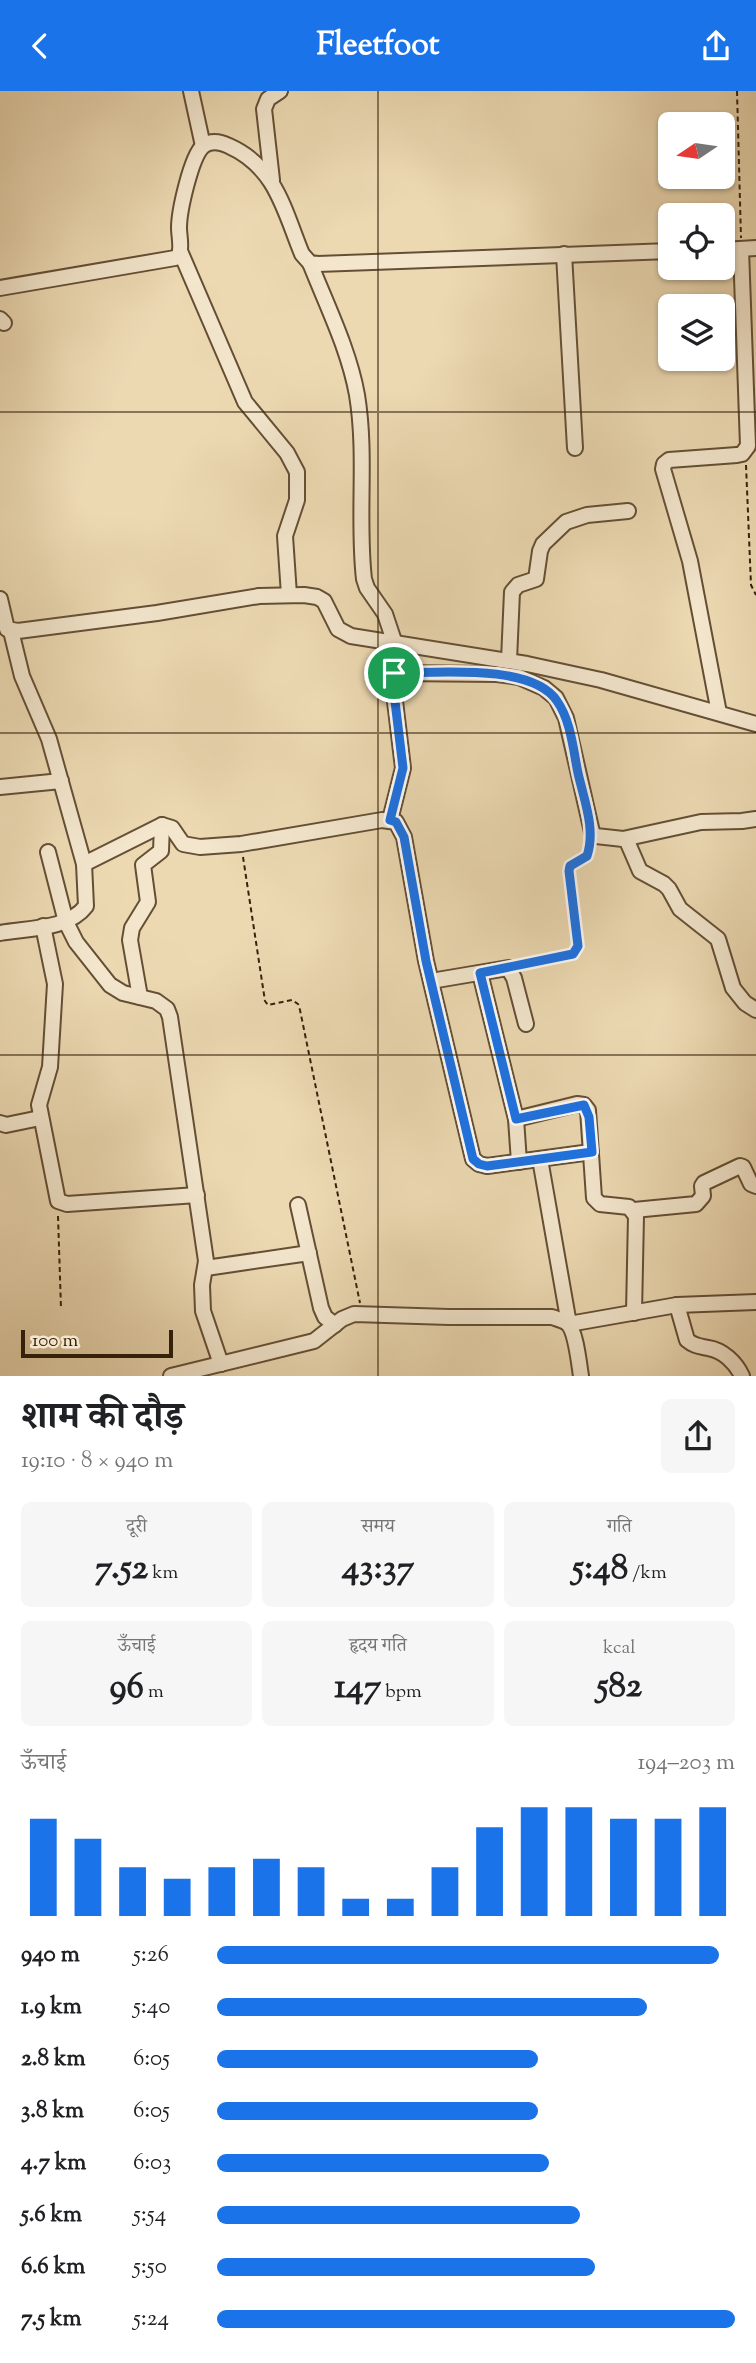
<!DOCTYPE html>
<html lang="hi">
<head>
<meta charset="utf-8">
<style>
  body { margin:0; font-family:"Sorts Mill Goudy","Noto Serif Devanagari",serif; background:#f6f6f6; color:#202124; height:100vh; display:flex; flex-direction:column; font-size:26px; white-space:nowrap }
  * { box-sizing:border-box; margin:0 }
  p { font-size:23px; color:#757577 }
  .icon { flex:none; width:38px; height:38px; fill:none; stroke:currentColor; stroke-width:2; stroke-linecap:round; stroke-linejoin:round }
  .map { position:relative; height:1285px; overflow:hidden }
  .side { display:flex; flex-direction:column; background:#fff; flex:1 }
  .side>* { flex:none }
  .needle { width:46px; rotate:257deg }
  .fabs { position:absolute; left:658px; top:21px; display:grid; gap:14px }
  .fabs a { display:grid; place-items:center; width:77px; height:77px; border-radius:10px; background:#fff; box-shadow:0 2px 5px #0004; font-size:35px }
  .scale { position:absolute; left:21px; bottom:18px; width:152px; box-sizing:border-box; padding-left:7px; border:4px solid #36210b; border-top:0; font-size:19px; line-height:24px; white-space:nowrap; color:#36210b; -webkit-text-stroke:5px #f3e6cd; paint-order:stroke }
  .pin { position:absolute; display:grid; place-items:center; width:60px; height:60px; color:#fff; margin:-30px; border:4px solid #fff; border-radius:50%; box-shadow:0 2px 7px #0007 }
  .round { display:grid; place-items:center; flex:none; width:74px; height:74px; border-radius:10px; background:#f6f6f6 }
  .headline { display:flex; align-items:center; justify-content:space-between; height:119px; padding:0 21px }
  h1 { font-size:38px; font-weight:700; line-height:52px }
  .stats { display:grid; grid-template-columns:repeat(3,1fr); gap:10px; height:119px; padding:7px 21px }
  .stats div { display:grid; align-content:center; border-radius:10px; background:#f6f6f6; text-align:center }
  .stats b { font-size:35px; font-weight:700 }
  .stats small { font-size:19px; font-weight:400 }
  .stats p { font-size:19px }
  .chart { height:196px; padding:14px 21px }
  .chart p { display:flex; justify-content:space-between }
  .chart svg { width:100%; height:126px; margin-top:7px; stroke:#1a73e8; stroke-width:6 }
  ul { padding:0 21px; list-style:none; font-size:23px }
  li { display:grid; grid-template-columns:112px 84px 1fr; align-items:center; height:52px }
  li i { height:18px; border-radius:9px; background:#1a73e8 }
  header { display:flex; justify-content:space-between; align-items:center; height:91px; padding:0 21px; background:#1a73e8; color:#fff; font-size:32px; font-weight:700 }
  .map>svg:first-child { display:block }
</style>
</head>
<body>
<header><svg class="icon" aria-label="back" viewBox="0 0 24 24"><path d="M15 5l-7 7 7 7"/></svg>Fleetfoot<svg class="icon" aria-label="share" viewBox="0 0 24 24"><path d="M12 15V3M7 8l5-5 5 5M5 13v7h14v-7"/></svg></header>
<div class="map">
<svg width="756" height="1285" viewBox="0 0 756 1285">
  <rect width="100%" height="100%" fill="#ecd9b2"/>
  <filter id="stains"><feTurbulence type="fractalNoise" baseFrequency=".00286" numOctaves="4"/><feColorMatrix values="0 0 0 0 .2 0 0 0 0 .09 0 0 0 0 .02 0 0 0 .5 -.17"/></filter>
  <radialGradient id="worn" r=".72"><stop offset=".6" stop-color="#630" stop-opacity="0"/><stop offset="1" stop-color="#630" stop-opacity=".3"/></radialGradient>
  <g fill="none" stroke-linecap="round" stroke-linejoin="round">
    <defs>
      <g id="minor">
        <polyline points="191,0 203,55"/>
        <polyline points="272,89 264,18 268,8 280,0"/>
        <polyline points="723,159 756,157"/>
        <polyline points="180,160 245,311 287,362 297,381 297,409 285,445 289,504"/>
        <polyline points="564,163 575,357"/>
        <path d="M310,172c17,43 39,87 47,132 10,61 0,123 7,184l3,9 18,26 10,30 -1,49 9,75 -13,52"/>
        <path d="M0,197l175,-30c1,-1 3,-2 4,-3 3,-7 0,-20 0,-27 0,-17 12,-71 24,-82 8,-6 18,-4 26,0 47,21 55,64 73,108l8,9 8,1 352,-13"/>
        <polyline points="0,228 4,232"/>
        <polyline points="0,508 7,538 18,540 157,522 259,505 304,504 317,506 324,510 338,538 351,545 527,573 601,589 756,633"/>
        <polyline points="11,540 22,585 49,648 84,773 162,734 172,737 183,753 200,756 241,753 382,729 396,731 404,746 426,870 473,1068 479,1073 487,1075 591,1061"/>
        <polyline points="509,569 512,501 518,494 536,488 540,460 543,453 566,431 587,424 628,420"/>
        <polyline points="394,582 497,583 519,586 544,597 556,607 566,627 592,741 596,745 623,748 627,750 640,780 664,793 669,798 680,818 718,848 733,897 745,912 756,919"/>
        <polyline points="719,622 690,470 663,378 664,373 669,369 737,364 742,363 748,355 741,158"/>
        <polyline points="0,696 61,690"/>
        <polyline points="623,748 701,731 742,730 756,728"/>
        <polyline points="48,761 66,831 76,851 110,894 123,902 156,910 167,918 170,926 206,1170 202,1194 203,1220 221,1273"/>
        <polyline points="43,835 55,893 50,976 39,1014 58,1110 67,1113 197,1104"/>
        <path d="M0,842c27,-5 68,-3 86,-27l-2,-42"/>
        <polyline points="480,882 516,1028 519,1071"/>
        <polyline points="431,890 508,877 514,887 526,933"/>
        <polyline points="140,906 130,849 132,837 148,811 143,774 161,760 162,734"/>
        <polyline points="516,1028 577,1013 584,1014 588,1019 594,1107 600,1113 629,1116 636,1125 634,1222"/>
        <polyline points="0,1032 6,1034 40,1027"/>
        <polyline points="540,1068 569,1233 677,1214 756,1211"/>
        <polyline points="298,1114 321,1217 325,1226 335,1234"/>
        <polyline points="634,1119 696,1113 703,1105 702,1095 704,1092 740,1075 743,1076 751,1093 756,1095"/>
        <polyline points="206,1177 309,1162"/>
        <path d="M677,1214l10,35c7,6 12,6 21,8 15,2 28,15 34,28"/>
        <path d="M171,1285l143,-35 28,-22 12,-5 95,3h103c5,2 12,3 16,7 8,8 11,40 13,52"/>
      </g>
    </defs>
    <use href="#minor" stroke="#644f35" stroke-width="18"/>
    <g stroke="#36210b" stroke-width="2" stroke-dasharray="5 3.5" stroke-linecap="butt">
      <polyline points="737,0 741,147"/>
      <polyline points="746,374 751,494 756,504"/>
      <polyline points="243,766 265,910 268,914 292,909 298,913 300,919 360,1212"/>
      <path d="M519,875c16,-4 52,-6 59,-20l-9,-75 1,-5 14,-7 6,-14"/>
      <polyline points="58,1125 61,1217"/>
    </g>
    <use href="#minor" stroke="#f3e6cd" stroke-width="14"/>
  </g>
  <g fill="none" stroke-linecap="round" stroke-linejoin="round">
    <defs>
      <path id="route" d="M394,582c42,0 138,-10 163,28 14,20 16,48 21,72 6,27 18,56 9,83l-17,10 -1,5 9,75 -5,8 -5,1 -88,18 36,146 68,-14 5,12 3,35 -105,14 -8,-2 -6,-5 -47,-198 -22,-124 -8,-15 -6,-2 13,-52 -9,-75z"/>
    </defs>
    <use href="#route" stroke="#fff" stroke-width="14"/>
    <use href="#route" stroke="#1a73e8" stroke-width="9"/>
  </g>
  <path fill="none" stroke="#36210b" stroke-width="2" stroke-opacity="0.55" d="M378,0v1285M0,321h756M0,642h756M0,964h756"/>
  <rect width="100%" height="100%" filter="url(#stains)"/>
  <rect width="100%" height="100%" fill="url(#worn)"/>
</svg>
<div class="fabs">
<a><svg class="needle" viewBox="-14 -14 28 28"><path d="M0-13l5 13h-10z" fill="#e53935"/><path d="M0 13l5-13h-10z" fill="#757577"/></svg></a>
<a><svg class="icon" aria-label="locate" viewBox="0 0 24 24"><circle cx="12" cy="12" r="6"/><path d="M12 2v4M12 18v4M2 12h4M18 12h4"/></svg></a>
<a><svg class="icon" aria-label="layers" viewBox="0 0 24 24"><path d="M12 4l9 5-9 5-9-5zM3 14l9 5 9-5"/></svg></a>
</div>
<div class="scale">100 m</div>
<div class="pin" style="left:394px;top:582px;background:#1e9e55"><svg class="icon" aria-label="arrive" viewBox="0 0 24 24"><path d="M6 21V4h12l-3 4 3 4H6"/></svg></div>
</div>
<section class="side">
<div class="headline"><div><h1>शाम की दौड़</h1><p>19:10 · 8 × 940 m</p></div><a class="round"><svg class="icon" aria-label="share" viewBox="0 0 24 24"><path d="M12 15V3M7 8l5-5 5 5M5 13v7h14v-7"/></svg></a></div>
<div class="stats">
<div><p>दूरी</p><b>7.52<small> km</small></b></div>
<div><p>समय</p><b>43:37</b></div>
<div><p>गति</p><b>5:48<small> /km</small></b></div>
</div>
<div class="stats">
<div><p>ऊँचाई</p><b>96<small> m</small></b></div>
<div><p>हृदय गति</p><b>147<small> bpm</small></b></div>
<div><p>kcal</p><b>582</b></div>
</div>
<div class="chart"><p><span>ऊँचाई</span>194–203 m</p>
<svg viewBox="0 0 160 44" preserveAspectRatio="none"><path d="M5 44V10M15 44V17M25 44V27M35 44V31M45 44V27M55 44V24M65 44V27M75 44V38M85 44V38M95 44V27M105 44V13M115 44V6M125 44V6M135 44V10M145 44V10M155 44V6"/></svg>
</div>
<ul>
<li><b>940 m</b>5:26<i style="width:97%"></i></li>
<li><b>1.9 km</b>5:40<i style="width:83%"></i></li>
<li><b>2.8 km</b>6:05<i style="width:62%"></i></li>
<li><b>3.8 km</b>6:05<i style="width:62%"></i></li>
<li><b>4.7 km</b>6:03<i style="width:64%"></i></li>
<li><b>5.6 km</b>5:54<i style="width:70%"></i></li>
<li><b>6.6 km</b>5:50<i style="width:73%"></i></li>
<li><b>7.5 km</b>5:24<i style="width:100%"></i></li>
</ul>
</section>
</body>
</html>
